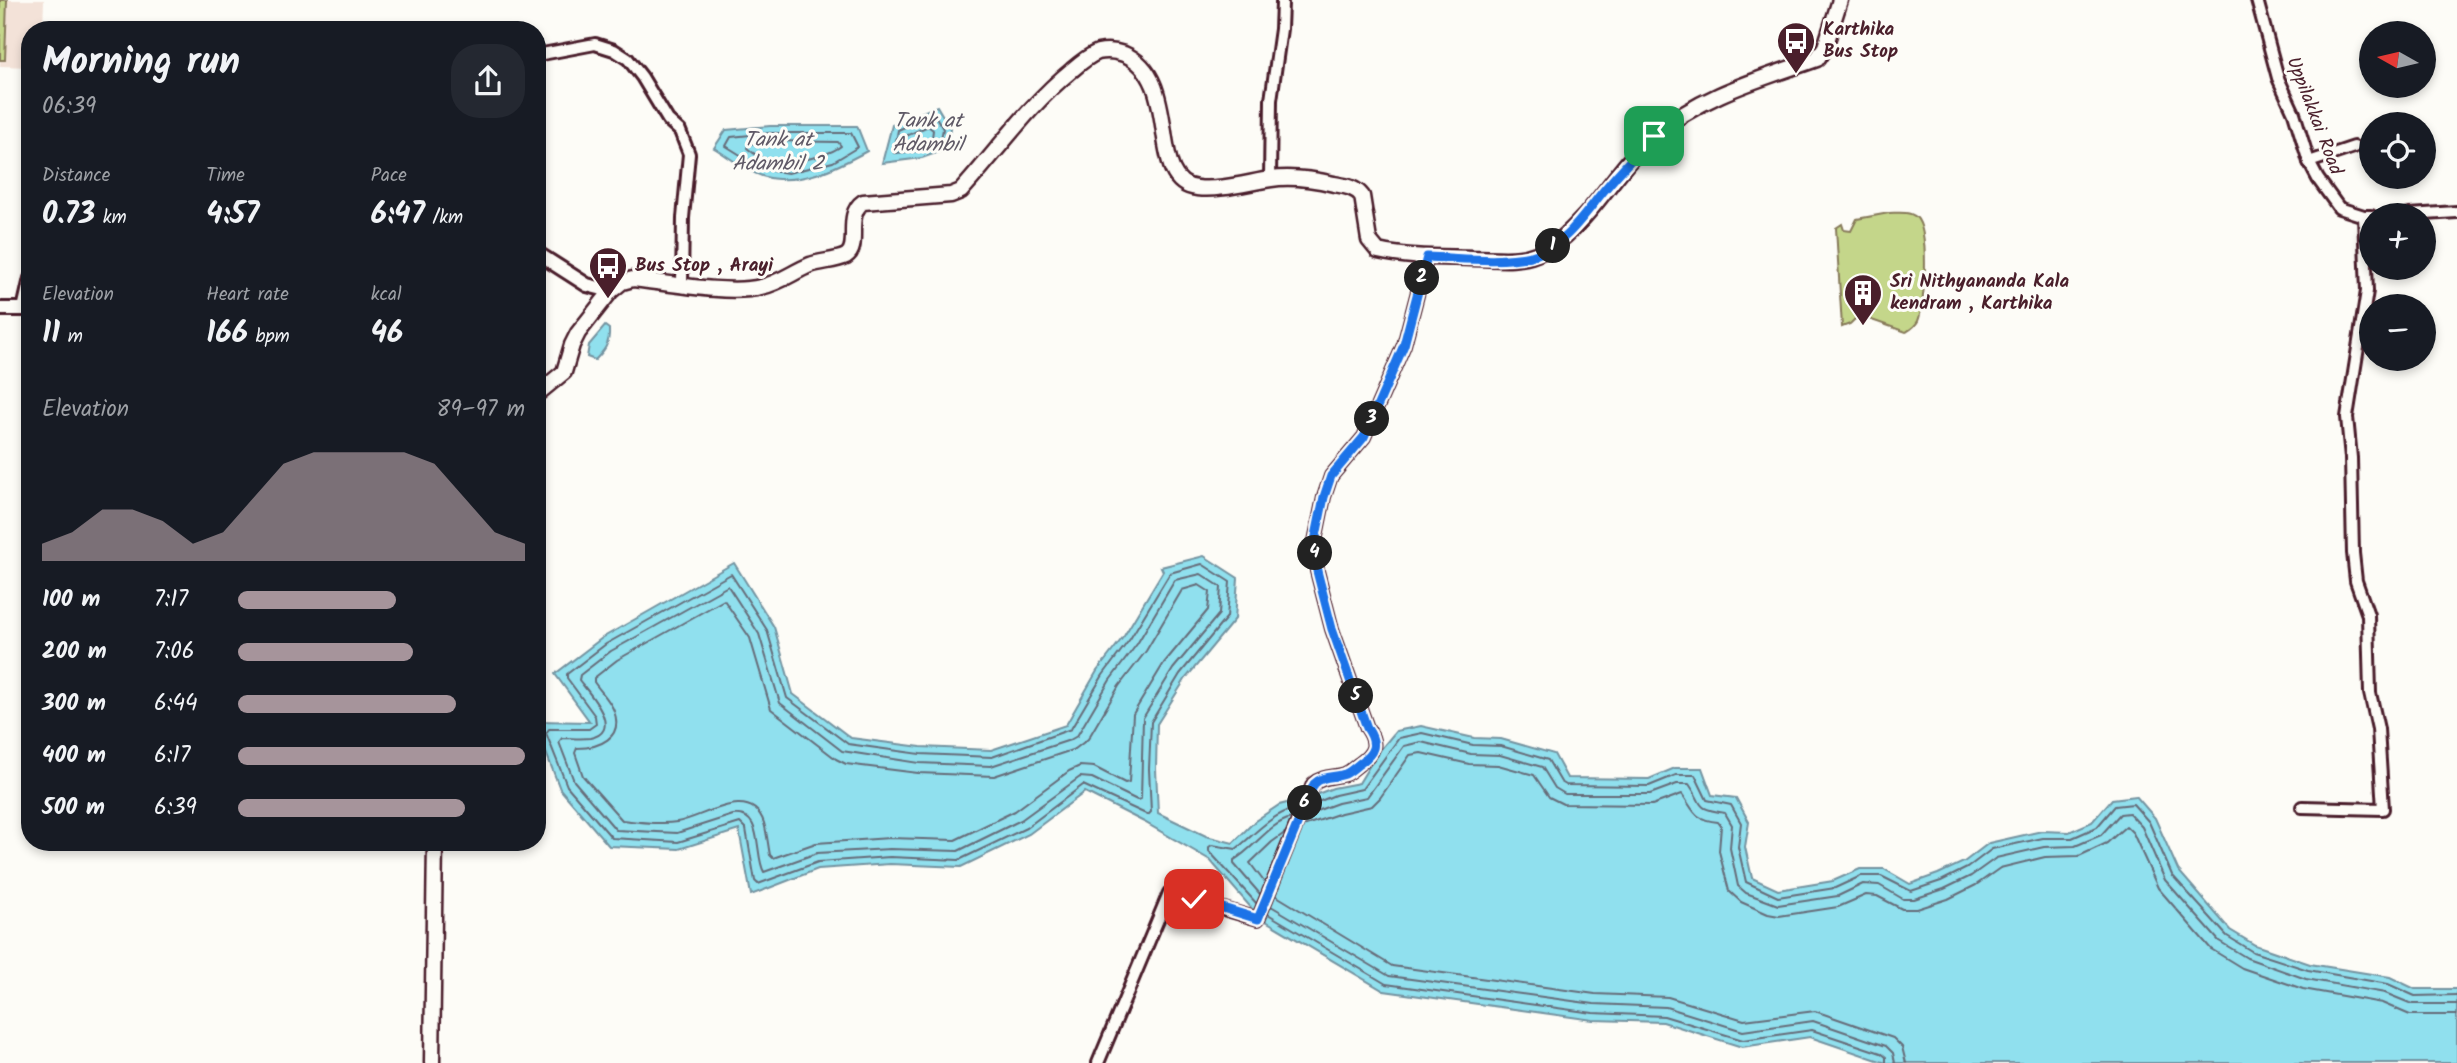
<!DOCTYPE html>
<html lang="en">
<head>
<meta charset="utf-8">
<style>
  body { margin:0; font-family:Kalam,sans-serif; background:#242831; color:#f1f3f6; height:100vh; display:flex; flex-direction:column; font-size:26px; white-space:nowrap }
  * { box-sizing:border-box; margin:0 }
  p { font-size:23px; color:#9ea1a6 }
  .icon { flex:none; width:38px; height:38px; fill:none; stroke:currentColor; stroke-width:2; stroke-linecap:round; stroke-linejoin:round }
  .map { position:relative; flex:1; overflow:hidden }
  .sheet { position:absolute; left:21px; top:21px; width:525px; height:830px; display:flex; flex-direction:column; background:#171b24; border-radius:28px; box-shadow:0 4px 10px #0003 }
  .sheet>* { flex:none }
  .needle { width:46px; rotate:278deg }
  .fabs { position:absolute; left:2359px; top:21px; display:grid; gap:14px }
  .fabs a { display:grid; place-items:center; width:77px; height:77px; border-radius:50%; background:#171b24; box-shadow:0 4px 10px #0003; font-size:35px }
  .pin { position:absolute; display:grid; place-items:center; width:60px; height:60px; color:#fff; margin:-30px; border-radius:14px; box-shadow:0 4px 10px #0006 }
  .km { position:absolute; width:35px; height:35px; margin:-18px; border-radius:50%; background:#222; color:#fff; font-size:19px; line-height:35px; text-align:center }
  .round { display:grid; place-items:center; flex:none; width:74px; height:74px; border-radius:28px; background:#242831 }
  .overview { display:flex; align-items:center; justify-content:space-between; height:119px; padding:0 21px }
  h1 { font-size:38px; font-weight:700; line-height:52px }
  .figures { display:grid; grid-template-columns:repeat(3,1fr); gap:10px; height:119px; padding:7px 21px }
  .figures div { display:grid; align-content:center }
  .figures b { font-size:30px; font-weight:700 }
  .figures small { font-size:19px; font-weight:400 }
  .figures p { font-size:19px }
  .chart { height:196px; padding:14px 21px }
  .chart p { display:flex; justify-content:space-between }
  .chart svg { width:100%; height:126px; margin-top:7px; fill:#a6949b; opacity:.7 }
  ul { padding:0 21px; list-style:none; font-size:23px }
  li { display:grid; grid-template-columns:112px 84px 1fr; align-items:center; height:52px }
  li i { height:18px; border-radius:9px; background:#a6949b }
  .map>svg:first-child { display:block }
</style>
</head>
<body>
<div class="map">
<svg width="2457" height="1063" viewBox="0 0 2457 1063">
  <rect width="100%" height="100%" fill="#fdfcf7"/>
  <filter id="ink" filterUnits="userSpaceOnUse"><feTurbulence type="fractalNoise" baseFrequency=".0143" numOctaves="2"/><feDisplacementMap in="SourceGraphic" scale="14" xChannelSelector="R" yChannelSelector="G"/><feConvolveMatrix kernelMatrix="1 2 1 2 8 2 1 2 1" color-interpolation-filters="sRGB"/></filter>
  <g filter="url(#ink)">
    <polygon fill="#f3e2d8" points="0,0 44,0 43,30 30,30 30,67 0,66"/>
    <g fill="#c4d68a" stroke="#877a5a" stroke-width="2">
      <polygon points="0,0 7,0 5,60 0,60"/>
      <path d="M1889,213c8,0 20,-2 27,4 14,14 9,87 2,104 -3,6 -7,8 -12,11l-40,-14 -11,1 -5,5 -8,3 -6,-99 6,-4 2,6 7,1 6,-12z"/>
    </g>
    <g fill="#90e0ee" stroke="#7493a0" stroke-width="2">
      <polygon points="937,106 950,128 947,149 922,158 882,163 892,125"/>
      <path d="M770,126h87l10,25c-31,17 -69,36 -105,25 -16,-5 -33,-19 -48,-28l12,-18z"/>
      <path d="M605,326l4,3c1,15 -5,22 -14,31l-8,-3 2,-12z"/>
      <polygon points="1204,556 1238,578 1235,619 1186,678 1157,724 1156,769 1158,813 1206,836 1233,843 1255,821 1279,805 1307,798 1333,788 1359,783 1376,755 1396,731 1421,726 1474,738 1501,739 1554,754 1567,778 1649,779 1675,768 1702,768 1712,795 1736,798 1749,822 1745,847 1752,878 1778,890 1833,881 1860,869 1884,869 1910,884 1938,874 1964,862 1989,843 2042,831 2069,832 2092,822 2112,799 2136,796 2155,818 2178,870 2230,930 2255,945 2310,964 2390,977 2415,989 2457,989 2457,1063 1886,1063 1810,1037 1742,1047 1663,1022 1593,1020 1384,991 1259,917 1210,860 1144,822 1085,792 1029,834 961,867 890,864 818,869 751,895 739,830 679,849 609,846 560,789 537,729 537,721 590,722 555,674 602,638 734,563 774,627 793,694 851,738 921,747 991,750 1066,725 1097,671 1124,636 1163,571 1161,567"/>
    </g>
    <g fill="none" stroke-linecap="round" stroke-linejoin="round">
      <g stroke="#666c79" stroke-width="2">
        <polygon points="932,115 936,117 943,129 940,144 920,151 894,153 898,130"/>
        <polygon points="928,126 933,130 932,138 918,143 905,142 906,136"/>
        <polygon points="770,133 851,133 858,147 833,162 788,173 763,169 726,146 731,137"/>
        <path d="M771,141l67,1 3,4c-7,6 -16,8 -25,11 -28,7 -46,11 -69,-9l2,-4z"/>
        <polygon points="1202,564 1230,582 1227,617 1180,674 1151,722 1149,769 1151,812 1148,815 1083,785 1026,828 959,860 890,857 818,862 758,884 755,881 746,829 740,823 678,842 612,838 567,786 546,733 549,729 589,729 596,724 595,716 567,678 567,674 606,644 731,574 767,630 787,698 848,744 920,754 992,757 1071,729 1103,675 1130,639 1170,573"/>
        <path d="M1201,574l20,13 -2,27 -46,55 -30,49 -2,81 -4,1 -45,-22 -12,-1 -59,43 -63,31 -68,-2 -73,4 -53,19c-10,-17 0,-61 -31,-57l-56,18 -61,-3 -42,-49 -15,-39 3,-4c9,0 19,1 28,0 35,-7 -2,-46 -11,-58l1,-5 31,-24 117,-65 31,48 21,69 62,48 77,12 72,3 79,-26 7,-4 33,-56 27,-36 38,-64z"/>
        <path d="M1199,585l11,7 -2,18 -44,53 -31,51 -4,68 -4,1 -31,-16 -14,-1 -11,5 -54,40 -60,29 -65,-2 -74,5 -43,15 -3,-3c-2,-10 -3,-22 -6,-32 -13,-40 -62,-5 -87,-1 -17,3 -39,0 -55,-2l-39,-44 -8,-23 2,-5c22,0 47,-10 37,-37 -4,-11 -14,-20 -20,-29v-4l23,-18 107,-60 26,38 21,71 65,50 10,5 72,9 76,3 81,-27 13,-10 31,-53 27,-35 36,-61z"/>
        <polyline points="1313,804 1335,795 1362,789 1399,738 1422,733 1473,745 1501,746 1548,760 1561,782 1566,785 1649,786 1676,775 1695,775 1707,800 1731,805 1741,823 1738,847 1746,882 1778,897 1835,888 1861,876 1881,876 1911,891 1941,881 1967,868 1992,849 2043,838 2072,838 2097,827 2115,806 2133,804 2149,822 2172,875 2227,936 2253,952 2308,970 2388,984 2415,996 2457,995"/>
        <path d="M1308,814l30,-11 29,-6 37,-51 17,-4 50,12 29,1 42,12 13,21 10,6h85l27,-10h12c16,22 4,24 36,29l7,12 -2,23 8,38 8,7 32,12 60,-9 25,-12 16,1 24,14h11l30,-10 27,-13 25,-18 48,-11 31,-1 26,-11 19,-21 9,-1 13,14 23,53 54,61 28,17 59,21 79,14 27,11h45"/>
        <path d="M1303,826l38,-13 31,-7 8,-8 30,-43 11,-2 48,11 29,1 36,10 15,22 14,7 89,1 30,-11c13,18 11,25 36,28l3,4 -2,25 10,40 12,11 27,12 11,2 59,-9 28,-12 11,1 25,13h15l31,-10 28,-14 24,-17 45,-11 34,-1 28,-13 19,-17 7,7 25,55 53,61 31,19 61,21 79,14 28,12h47"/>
        <polyline points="1265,883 1250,863 1272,842 1286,832"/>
        <path d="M1260,894l-26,-30v-4c20,-11 34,-36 57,-42"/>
        <polyline points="1275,895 1392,966 1595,994 1668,997 1744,1020 1815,1011 1893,1038 1902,1047 1906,1063"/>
        <path d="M1257,904l-48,-53v-4l3,-2 24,4c20,-16 34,-34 60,-41"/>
        <polyline points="1271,906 1389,976 1594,1004 1666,1007 1743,1031 1813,1021 1886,1046 1893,1053 1895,1063"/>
        <polyline points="1268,914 1386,984 1593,1013 1664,1016 1743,1040 1812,1030 1881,1053 1886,1057 1886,1063"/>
      </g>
      <defs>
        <g id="minor">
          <polyline points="2257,0 2278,78 2294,113 2309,162 2318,179 2339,208 2364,216 2371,216"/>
          <polyline points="537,55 595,44 614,50 628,59 642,77 668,120 680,131 689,154 683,218 682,284"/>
          <polyline points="2309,162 2354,147"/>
          <polyline points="1270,179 1271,100 1281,29 1282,3"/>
          <polyline points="2409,215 2457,212"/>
          <polyline points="23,309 30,278"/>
          <polyline points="2302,807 2383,809 2378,729 2370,693 2368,615 2356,581 2353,553 2351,458 2347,417 2367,291 2364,216"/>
          <path d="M1098,1063l71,-170 89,26 55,-135c11,-9 21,-6 32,-10 5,-2 10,-7 14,-10 16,-11 19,-20 8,-36l-35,-99 -15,-58 -3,-25 10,-49 7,-21 33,-39 40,-92 23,-88"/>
        </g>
        <g id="tertiary">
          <polyline points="537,253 587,285 611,291"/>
          <polyline points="0,309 30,309"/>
        </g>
        <g id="secondary">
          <path d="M537,394l27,-22 8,-27 6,-12 33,-42 11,-9 11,-3c35,4 97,16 128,8 19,-4 32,-15 49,-22 11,-4 26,-4 36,-9 15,-9 -2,-41 17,-54l88,-7 10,-4c37,-41 68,-86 111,-121 8,-7 16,-14 26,-18 9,-2 18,-1 26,2 60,25 21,129 73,134 21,3 53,-6 74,-9 21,-3 42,0 63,5 11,2 21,3 28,12l7,44 9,11c31,7 63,6 95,7 21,0 43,4 63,-4 18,-6 33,-21 46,-35 25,-27 44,-60 73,-84 46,-40 106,-56 162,-76l8,-12 15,-47"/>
          <polyline points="432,1063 435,842"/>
        </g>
      </defs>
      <use href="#minor" stroke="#4a1f2b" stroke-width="16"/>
      <use href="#tertiary" stroke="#4a1f2b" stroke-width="18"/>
      <use href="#secondary" stroke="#4a1f2b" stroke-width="19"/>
      <use href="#minor" stroke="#fdfcf7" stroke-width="10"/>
      <use href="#tertiary" stroke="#fdfcf7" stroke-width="12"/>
      <use href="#secondary" stroke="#fdfcf7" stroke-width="14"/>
    </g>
  </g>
  <g fill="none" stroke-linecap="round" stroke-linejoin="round" filter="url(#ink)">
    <defs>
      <path id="route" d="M1194,899l64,20 56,-135c9,-9 20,-6 31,-10 5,-2 10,-7 14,-10 16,-11 19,-20 8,-36l-35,-99 -15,-58 -3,-25 10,-49 7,-21 33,-39 40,-92 23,-88c34,1 71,6 104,-1 33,-8 54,-43 75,-68 15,-18 31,-35 48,-52"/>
    </defs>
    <use href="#route" stroke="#fff" stroke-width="14"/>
    <use href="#route" stroke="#1a73e8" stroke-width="9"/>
  </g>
  <defs>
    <symbol id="bus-pin" viewBox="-11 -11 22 30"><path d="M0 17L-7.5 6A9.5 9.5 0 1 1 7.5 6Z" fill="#4a1f2b" stroke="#fdfcf7"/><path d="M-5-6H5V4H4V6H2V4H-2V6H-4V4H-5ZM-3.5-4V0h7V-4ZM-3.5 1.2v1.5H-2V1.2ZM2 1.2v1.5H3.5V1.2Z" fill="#fff"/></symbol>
    <symbol id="building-pin" viewBox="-11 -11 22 30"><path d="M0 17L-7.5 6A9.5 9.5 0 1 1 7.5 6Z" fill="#4a1f2b" stroke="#fdfcf7"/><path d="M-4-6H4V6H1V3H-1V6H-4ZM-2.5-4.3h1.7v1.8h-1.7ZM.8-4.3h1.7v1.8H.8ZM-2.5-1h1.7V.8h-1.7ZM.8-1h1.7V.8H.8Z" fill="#fff"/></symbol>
  </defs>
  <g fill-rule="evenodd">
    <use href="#bus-pin" x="1774" y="19" width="44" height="60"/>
    <use href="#bus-pin" x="586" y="244" width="44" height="60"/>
    <use href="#building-pin" x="1841" y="271" width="44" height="60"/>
  </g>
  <g text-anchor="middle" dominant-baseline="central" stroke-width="6" stroke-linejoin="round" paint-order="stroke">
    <g font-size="19" font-weight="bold" fill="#4a1f2b" stroke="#fdfcf7" text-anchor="start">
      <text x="1823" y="30">Karthika<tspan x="1823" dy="22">Bus Stop</tspan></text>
      <text x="635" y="266">Bus Stop , Arayi</text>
      <text x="1890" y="282">Sri Nithyananda Kala<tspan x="1890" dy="22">kendram , Karthika</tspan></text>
    </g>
    <g font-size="19" fill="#4a1f2b" stroke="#fdfcf7">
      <text transform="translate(2314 116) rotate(69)">Uppilakkai Road</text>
    </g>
    <g font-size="21" font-style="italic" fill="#5f5966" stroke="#fdfcf7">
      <text x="928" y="121">Tank at<tspan x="928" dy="24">Adambil</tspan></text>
      <text x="778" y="140">Tank at<tspan x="778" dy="24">Adambil 2</tspan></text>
    </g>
  </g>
</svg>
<div class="fabs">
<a><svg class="needle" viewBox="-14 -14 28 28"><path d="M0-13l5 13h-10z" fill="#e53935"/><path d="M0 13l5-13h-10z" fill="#9ea1a6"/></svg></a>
<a><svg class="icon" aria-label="locate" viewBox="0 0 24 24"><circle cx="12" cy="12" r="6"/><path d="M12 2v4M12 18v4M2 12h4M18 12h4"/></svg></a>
<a>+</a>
<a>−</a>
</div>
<div class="pin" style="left:1654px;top:136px;background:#1e9e55"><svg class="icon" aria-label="arrive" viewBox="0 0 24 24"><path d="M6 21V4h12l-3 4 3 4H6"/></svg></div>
<div class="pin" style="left:1194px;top:899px;background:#d93025"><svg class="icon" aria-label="check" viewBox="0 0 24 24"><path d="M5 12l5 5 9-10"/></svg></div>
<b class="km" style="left:1553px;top:246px">1</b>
<b class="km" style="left:1422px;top:278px">2</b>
<b class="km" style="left:1372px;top:419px">3</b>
<b class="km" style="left:1315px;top:553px">4</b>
<b class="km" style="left:1356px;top:696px">5</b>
<b class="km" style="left:1305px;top:803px">6</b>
<section class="sheet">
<div class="overview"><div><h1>Morning run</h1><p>06:39</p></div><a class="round"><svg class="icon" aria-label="share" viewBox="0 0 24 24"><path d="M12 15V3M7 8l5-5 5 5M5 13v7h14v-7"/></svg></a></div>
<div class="figures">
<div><p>Distance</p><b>0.73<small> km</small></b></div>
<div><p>Time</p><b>4:57</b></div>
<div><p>Pace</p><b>6:47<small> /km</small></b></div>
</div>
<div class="figures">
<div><p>Elevation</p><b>11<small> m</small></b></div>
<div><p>Heart rate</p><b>166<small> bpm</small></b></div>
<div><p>kcal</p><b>46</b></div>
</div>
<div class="chart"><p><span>Elevation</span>89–97 m</p>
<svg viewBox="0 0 160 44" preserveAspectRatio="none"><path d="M0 44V38L10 34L20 26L30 26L40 30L50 38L60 34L70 22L80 10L90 6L100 6L110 6L120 6L130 10L140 22L150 34L160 38V44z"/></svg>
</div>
<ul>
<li><b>100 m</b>7:17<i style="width:55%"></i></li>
<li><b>200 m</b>7:06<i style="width:61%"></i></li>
<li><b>300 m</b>6:44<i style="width:76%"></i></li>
<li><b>400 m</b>6:17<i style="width:100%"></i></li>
<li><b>500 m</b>6:39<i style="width:79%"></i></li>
</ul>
</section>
</div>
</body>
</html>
